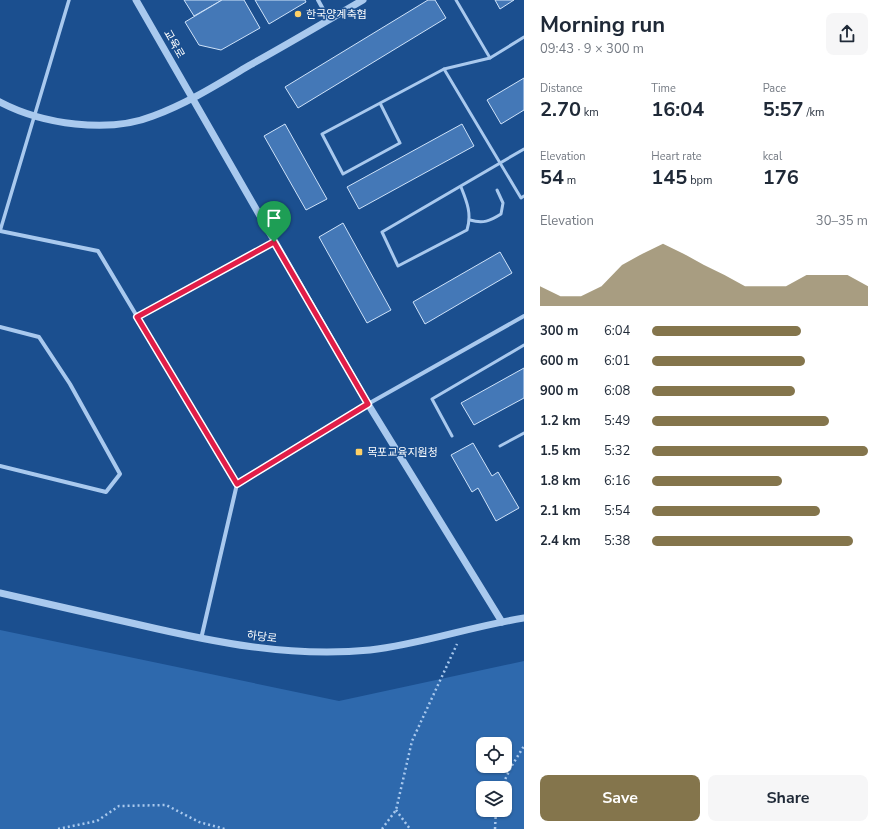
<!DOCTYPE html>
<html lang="en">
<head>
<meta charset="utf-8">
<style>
  body { margin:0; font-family:"Nunito Sans","Noto Sans KR",sans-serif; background:#f6f6f7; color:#1f2937; height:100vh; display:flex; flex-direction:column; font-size:15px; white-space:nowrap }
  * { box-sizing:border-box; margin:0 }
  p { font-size:13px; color:#747a83 }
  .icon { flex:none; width:22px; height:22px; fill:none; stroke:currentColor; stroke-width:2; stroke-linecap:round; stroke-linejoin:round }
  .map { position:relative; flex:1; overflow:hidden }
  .panel { display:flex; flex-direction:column; background:#fff; width:360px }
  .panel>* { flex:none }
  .fabs { position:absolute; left:476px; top:737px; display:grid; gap:8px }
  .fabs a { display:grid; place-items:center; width:36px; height:36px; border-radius:8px; background:#fff; box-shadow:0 1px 3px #0004; font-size:20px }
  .pin { position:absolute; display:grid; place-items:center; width:34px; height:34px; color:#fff; margin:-41px -17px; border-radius:50% 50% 50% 0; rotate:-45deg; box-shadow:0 0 4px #0007 }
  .pin .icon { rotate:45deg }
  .round { display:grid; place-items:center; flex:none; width:42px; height:42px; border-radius:8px; background:#f6f6f7 }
  .overview { display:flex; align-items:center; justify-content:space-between; height:68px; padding:0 16px }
  h1 { font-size:22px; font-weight:700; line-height:30px }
  .stats { display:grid; grid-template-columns:repeat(3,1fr); gap:6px; height:68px; padding:4px 16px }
  .stats div { display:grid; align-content:center }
  .stats b { font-size:20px; font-weight:700 }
  .stats small { font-size:11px; font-weight:400 }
  .stats p { font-size:11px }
  .chart { height:112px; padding:8px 16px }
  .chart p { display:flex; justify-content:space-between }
  .chart svg { width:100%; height:72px; margin-top:4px; fill:#84754c; opacity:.7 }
  .cta { display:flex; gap:8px; margin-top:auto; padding:8px 16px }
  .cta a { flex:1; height:46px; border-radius:8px; background:#84754c; color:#fff; font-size:16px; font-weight:700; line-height:46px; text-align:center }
  .cta a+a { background:#f6f6f7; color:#1f2937 }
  ul { padding:0 16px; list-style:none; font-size:13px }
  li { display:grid; grid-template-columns:64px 48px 1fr; align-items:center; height:30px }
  li i { height:10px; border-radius:5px; background:#84754c }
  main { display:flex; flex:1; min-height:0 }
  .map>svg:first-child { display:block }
</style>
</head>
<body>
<main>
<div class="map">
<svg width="524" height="829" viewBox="0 0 524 829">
  <rect width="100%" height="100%" fill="#1b4f8f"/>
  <path fill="#2e69ad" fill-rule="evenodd" d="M0,630l339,71 185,-40v168h-524zM483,744h22v22h-22zM483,788h22v22h-22z"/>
  <g fill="#4478b7" stroke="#cfe3fa">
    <polygon points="184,0 222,0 194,16"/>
    <polygon points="222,0 244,0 260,28 221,50 199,45 185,22"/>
    <polygon points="255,0 305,0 306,2 269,24"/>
    <polygon points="428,0 435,0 446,18 298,108 285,87"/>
    <polygon points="495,0 514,0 500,9"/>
    <polygon points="524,78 524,110 501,124 487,100"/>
    <polygon points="285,124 327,199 306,210 264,136"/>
    <polygon points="462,124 474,146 359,209 347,187"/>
    <polygon points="343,223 391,310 367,323 319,237"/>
    <polygon points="500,252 512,273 425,324 413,302"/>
    <polygon points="524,368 524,398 474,425 461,403"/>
    <polygon points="473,443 492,476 498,472 519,508 496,521 478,488 472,492 451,455"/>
  </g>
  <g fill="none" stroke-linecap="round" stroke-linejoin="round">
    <g stroke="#a9c9ee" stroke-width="2.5" stroke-dasharray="2 3" stroke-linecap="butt">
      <polyline points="501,788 511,767 524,746"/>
      <polyline points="396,810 410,829"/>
      <polyline points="58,829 97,821 119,806 166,805 199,822 225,829"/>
      <polyline points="382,829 396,810 412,741 457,644"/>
      <polyline points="495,829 496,810"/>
    </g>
    <g stroke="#a9c9ee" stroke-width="3">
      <polyline points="456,0 490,58"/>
      <polyline points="444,69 521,198 524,196"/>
      <polyline points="380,103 400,143 343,174 322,134 444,69 490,58 524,37"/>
      <path d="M461,187c6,15 11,27 6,43l-69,36 -16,-34 142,-83"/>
      <path d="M470,220c13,4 20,1 31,-6l2,-11 -6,-13"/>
      <polyline points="452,436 432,399 524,345"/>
      <polyline points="500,446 524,433"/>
    </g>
    <polyline stroke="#a9c9ee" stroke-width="3.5" points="0,231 69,0"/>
    <g stroke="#a9c9ee" stroke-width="4">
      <polyline points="318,0 329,20"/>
      <polyline points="0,231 98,251 237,484"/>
      <polyline points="137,317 274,242"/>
      <polyline points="0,327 39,337 70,384 120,474 106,492 0,466"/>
      <polyline points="201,639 237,484 368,404 524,316"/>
    </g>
    <g stroke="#a9c9ee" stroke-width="7">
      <polyline points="136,0 368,404 502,622"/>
      <path d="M0,102c42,22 108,32 153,14 35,-13 65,-32 97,-51 38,-21 75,-43 113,-65"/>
      <path d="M0,593c45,10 91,21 136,31 77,18 154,34 234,26 52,-6 102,-24 154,-32"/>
    </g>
  </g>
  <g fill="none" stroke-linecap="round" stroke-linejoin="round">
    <defs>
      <polygon id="route" points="274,242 368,404 237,484 137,317"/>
    </defs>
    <use href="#route" stroke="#fff" stroke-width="8"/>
    <use href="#route" stroke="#e11d48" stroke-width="5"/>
  </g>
  <g fill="#ffd166" stroke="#1b4f8f" stroke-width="1.5">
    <circle cx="298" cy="14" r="4"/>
    <rect x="355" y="448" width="8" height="8" rx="2"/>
  </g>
  <g text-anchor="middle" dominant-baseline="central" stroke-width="3" stroke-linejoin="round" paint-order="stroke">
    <g font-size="11" fill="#fff" stroke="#1b4f8f" text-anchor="start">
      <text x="306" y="14">한국양계축협</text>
      <text x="367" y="452">목포교육지원청</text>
    </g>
    <g font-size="11" fill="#fff" stroke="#1b4f8f">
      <text transform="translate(174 44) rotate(60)">교육로</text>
      <text transform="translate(262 637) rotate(7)">하당로</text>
    </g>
  </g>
</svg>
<div class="fabs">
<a><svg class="icon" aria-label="locate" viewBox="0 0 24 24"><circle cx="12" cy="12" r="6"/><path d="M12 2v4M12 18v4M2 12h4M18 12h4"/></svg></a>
<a><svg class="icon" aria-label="layers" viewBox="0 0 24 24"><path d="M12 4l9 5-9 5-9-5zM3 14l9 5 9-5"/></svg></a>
</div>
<div class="pin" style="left:274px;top:242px;background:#1e9e55"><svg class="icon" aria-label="arrive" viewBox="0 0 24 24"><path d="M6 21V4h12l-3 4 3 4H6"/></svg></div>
</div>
<section class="panel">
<div class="overview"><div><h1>Morning run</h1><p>09:43 · 9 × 300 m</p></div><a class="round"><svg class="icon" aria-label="share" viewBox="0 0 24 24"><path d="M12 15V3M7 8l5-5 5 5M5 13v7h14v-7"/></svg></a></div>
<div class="stats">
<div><p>Distance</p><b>2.70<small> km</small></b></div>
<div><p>Time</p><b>16:04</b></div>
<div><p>Pace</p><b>5:57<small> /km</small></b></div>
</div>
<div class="stats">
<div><p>Elevation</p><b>54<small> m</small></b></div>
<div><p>Heart rate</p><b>145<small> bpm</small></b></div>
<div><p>kcal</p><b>176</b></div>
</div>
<div class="chart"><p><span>Elevation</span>30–35 m</p>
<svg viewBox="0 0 160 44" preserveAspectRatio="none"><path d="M0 44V32L10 38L20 38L30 32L40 19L50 12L60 6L70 12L80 19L90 25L100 32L110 32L120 32L130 25L140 25L150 25L160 32V44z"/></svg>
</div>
<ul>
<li><b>300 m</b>6:04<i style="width:69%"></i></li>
<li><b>600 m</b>6:01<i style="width:71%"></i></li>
<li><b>900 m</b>6:08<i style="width:66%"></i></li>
<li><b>1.2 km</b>5:49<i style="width:82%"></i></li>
<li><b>1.5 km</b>5:32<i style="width:100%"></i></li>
<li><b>1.8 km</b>6:16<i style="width:60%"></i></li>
<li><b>2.1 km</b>5:54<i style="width:78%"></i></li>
<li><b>2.4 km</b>5:38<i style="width:93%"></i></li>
</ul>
<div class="cta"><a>Save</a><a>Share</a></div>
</section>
</main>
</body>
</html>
